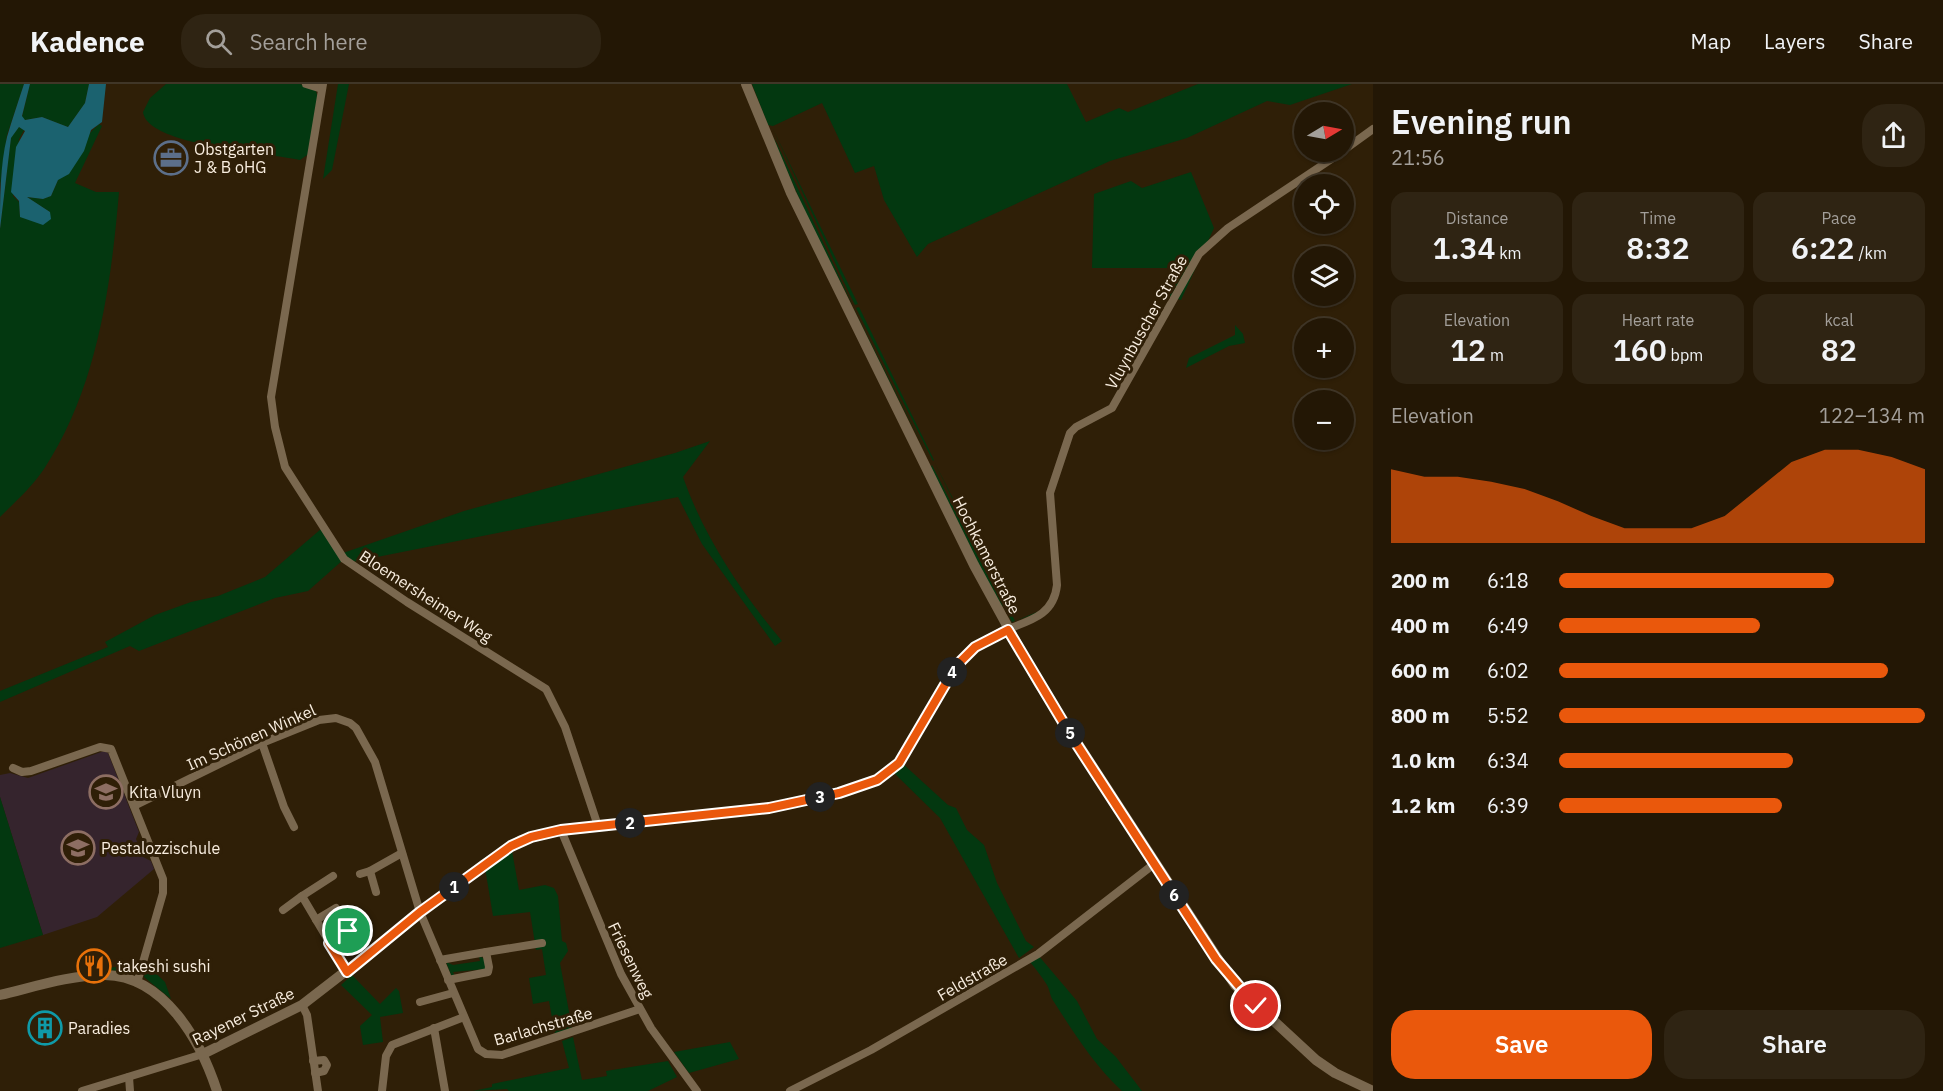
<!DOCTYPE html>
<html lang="en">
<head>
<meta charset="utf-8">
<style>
  body { margin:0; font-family:"IBM Plex Sans",sans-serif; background:#2f2413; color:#f1f3f6; height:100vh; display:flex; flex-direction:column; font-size:22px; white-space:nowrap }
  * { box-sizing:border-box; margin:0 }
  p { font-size:20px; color:#a39f9a }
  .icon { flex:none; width:33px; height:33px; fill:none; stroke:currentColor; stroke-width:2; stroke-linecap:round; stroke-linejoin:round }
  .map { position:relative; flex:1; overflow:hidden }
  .side { display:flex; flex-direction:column; background:#231705; width:570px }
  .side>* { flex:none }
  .needle { width:39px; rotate:80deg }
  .tools { position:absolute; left:1294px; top:18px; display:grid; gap:12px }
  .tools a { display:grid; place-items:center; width:60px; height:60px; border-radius:50%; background:#231705; box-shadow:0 2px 4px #0004,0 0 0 2px #403627; font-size:30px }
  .pin { position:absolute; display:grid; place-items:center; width:51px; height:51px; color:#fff; margin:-26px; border:3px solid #fff; border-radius:50%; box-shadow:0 2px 6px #0007 }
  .km { position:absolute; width:30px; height:30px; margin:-15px; border-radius:50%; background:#222; color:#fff; font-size:16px; line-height:30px; text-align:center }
  .round { display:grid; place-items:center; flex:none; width:63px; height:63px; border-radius:24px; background:#2f2413 }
  .overview { display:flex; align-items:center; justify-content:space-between; height:102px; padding:0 18px }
  h1 { font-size:33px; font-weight:600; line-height:45px }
  .stats { display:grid; grid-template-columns:repeat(3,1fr); gap:9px; height:102px; padding:6px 18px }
  .stats div { display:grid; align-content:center; border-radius:15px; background:#2f2413; text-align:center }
  .stats b { font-size:30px; font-weight:600 }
  .stats small { font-size:16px; font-weight:400 }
  .stats p { font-size:16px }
  .chart { height:168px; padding:12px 18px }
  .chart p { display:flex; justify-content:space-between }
  .chart svg { width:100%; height:108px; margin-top:6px; fill:#ea580c; opacity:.7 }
  .action { display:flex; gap:12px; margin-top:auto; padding:12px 18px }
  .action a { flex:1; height:69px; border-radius:24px; background:#ea580c; color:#fff; font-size:24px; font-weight:600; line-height:69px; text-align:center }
  .action a+a { background:#2f2413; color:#f1f3f6 }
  ul { padding:0 18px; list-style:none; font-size:20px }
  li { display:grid; grid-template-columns:96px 72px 1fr; align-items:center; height:45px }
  li i { height:15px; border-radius:8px; background:#ea580c }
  header { display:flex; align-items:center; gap:36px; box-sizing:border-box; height:84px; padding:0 30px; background:#231705; border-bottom:2px solid #403627 }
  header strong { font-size:28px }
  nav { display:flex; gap:33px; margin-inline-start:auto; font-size:21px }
  .search { width:420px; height:54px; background:#2f2413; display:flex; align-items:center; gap:15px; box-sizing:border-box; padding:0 21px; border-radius:24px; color:#a39f9a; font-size:22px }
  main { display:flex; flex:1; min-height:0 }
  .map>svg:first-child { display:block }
</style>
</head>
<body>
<header>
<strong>Kadence</strong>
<div class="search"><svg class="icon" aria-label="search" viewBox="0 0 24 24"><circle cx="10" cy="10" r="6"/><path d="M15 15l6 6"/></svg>Search here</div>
<nav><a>Map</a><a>Layers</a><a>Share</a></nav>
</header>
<main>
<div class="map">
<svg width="1373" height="1007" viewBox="0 0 1373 1007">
  <rect width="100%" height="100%" fill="#2f1f07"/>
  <polygon fill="#35242d" points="104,667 108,669 139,748 136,755 143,773 151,777 154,785 97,833 43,851 0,713 0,691 10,689 28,694"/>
  <g fill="#033810">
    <polygon points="0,0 24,0 7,51 0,102"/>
    <polygon points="30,0 89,0 85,19 68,43 42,33 25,36 22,33"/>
    <path d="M166,0h134l16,7 3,11 -9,51 -10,7c-29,-7 -153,-14 -157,-48l7,-14z"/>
    <polygon points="338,0 349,0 332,86 323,95"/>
    <polygon points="752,0 1067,0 1086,38 1119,24 1128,28 1198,0 1352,0 1290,21 1267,17 1187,54 1110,77 928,160 917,173 884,116 874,82 855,89 822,19 773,42 768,41"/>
    <path d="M99,40l3,2 -27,57 21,9h23c-8,94 -22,197 -75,277 -12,18 -29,33 -44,48v-288l11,-92 8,-10 5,3 -5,9 -6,57 6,6 1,15 30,-5 -23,-15 16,2 8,-3 7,-16 28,-43z"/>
    <polygon points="773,45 858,220 855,221 850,211"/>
    <polygon points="770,48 777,60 853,222 811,141"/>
    <polygon points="1191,88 1214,144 1181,216 1164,211 1174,184 1092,184 1094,110 1131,97 1142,104"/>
    <polygon points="859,223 934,376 933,377 856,224"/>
    <polygon points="854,226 931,378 853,227"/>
    <polygon points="1235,241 1243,250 1245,259 1229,262 1186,284 1189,274 1235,251"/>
    <path d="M710,357l-27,36c21,60 58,115 99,164l-7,5 -73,-102 -24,-47 -326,65 -9,-9 121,-42 211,-58z"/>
    <polygon points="935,379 1015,537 1042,526 1054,510 1041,528 1012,538"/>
    <polygon points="932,381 1003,522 1000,523 931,383"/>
    <polygon points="321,445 343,476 308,507 275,514 139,567 130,562 0,618 0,607 108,563 105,558 155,531 191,518 218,512 265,493"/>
    <polygon points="902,679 948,721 956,724 967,746 984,761 997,799 1026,857 1034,863 1019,874 940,734 894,689"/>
    <polygon points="0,713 43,851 0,864"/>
    <polygon points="512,767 519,806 545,801 554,804 558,812 562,857 566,859 568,867 560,879 572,944 555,950 549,917 533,920 529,894 546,891 542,865 536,866 530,828 493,832 485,784"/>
    <path d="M1038,871l39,46 20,38 19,18 26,34h-20c-28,-26 -48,-58 -68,-89 -4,-5 -4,-12 -7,-17 -5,-8 -11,-16 -17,-23z"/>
    <polygon points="479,872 485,875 486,885 453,888 455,892 452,893 446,878 453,881 480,877"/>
    <polygon points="139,880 135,889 100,885"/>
    <polygon points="147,881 165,898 171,915 144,893"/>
    <polygon points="352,891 380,920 396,904 399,907 403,929 380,933 383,958 363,961 360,942 372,931 341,901"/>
    <polygon points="573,953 582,996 607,992 606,987 668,977 677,993 648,1007 509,1007 507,1005 473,1007 492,1003 492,1000 569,984 562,957"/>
    <polygon points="730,958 739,975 689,989 674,968"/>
  </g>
  <path fill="#1b626f" d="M24,0h6l-8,32 3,4 17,-3 26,10 17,-24 4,-19h17l-4,38 -11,8 -7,21 -15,23 -11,6 -7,16 -8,3 -16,-2 23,15 1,7 -8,6 -23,-8 -1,-16 -8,-9 5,-45 9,-16 -6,-4 -8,11 -11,91c0,-29 0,-64 7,-92 5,-17 11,-35 17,-53z"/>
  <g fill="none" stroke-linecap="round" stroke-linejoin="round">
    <g stroke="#7a684f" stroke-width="8">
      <polyline points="306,0 322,5"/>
      <polyline points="323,0 271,313 275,343 285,383 344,475 407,518 546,605 565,643 598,742"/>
      <polyline points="1344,66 1373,45"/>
      <path d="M1008,545c24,-9 46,-15 49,-44l-7,-92 20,-60 6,-6 36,-19 87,-154 29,-26 114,-76"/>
      <polyline points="262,659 284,723 294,743"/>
      <polyline points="13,684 22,688 31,687 100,663 111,665 163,795 163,809 137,899"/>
      <polyline points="134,722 262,659 319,636 336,634 350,639 356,644 375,678 420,828 478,965 486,970 502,971 640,925"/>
      <polyline points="561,746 621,890 651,944 697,1007"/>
      <polyline points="370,787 376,808"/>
      <polyline points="360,790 370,787 402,769"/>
      <polyline points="333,792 302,812 347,888"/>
      <polyline points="283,826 302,812"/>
      <polyline points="316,836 336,824"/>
      <polyline points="329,859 348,847"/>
      <polyline points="486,868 542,859"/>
      <polyline points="440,876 486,868 489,883 488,888 448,896"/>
      <polyline points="420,918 453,909"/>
      <polyline points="302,921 307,931 318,1007"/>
      <polyline points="434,944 445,1007"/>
      <polyline points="313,977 324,976 327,981 324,987 315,989"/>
      <polyline points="129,993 130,1007"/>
      <polyline points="82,1007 203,970"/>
      <polyline points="382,1007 386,972 392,961 464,933"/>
      <polyline points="790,1007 871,966 1038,870 1154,780"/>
    </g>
    <g stroke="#7a684f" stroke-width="10">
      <polyline points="746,0 791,109 974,481 1039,600 1235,901 1316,976 1335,989 1373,1007"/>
      <path d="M0,911c34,-8 70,-20 105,-20 60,1 96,67 112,116"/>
      <polyline points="203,970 302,921 483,781 521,756 561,746 769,724 839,709 877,696 899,679 956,582 975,563 1008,545"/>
    </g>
  </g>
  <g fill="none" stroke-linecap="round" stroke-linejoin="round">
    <defs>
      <polyline id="route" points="348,847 329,859 347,888 420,828 511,762 531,753 561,746 769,724 839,709 877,696 899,679 956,582 975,563 1008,546 1072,653 1216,875 1256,922"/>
    </defs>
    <use href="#route" stroke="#fff" stroke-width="12"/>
    <use href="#route" stroke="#ea580c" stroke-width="8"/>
  </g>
  <defs>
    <symbol id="office-ring" viewBox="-11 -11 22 22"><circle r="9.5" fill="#2f1f07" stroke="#5c6f8a" stroke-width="1.5"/><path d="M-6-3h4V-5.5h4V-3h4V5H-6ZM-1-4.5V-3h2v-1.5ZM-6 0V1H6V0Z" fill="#5c6f8a"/></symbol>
    <symbol id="school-ring" viewBox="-11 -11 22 22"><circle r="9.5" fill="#2f1f07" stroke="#8d6e63" stroke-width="1.5"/><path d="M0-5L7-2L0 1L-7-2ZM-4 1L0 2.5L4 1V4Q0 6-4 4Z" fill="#8d6e63"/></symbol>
    <symbol id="restaurant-ring" viewBox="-11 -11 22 22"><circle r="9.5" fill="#2f1f07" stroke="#e8710a" stroke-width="1.5"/><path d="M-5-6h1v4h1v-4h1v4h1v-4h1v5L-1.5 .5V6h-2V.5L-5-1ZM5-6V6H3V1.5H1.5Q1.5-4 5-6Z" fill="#e8710a"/></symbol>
    <symbol id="building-ring" viewBox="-11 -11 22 22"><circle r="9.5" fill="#2f1f07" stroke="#0f9aa8" stroke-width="1.5"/><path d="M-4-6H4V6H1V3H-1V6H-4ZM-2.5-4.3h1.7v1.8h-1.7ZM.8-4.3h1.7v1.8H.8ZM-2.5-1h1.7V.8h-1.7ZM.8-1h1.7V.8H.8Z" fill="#0f9aa8"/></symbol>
  </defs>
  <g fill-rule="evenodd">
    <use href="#office-ring" x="152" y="55" width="38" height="38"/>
    <use href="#school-ring" x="87" y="689" width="38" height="38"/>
    <use href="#school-ring" x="59" y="745" width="38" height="38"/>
    <use href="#restaurant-ring" x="75" y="863" width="38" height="38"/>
    <use href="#building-ring" x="26" y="925" width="38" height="38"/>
  </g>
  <g text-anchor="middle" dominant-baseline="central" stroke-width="6" stroke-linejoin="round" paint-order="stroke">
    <g font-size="16" fill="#f8eddf" stroke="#2f1f07" text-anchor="start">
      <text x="194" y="65">Obstgarten<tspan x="194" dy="18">J &amp; B oHG</tspan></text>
      <text x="129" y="708">Kita Vluyn</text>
      <text x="101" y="764">Pestalozzischule</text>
      <text x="117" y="882">takeshi sushi</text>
      <text x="68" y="944">Paradies</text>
    </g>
    <g font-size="16" fill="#f8eddf" stroke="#2f1f07">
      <text transform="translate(1146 238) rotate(-61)">Vluynbuscher Straße</text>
      <text transform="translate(987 471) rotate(63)">Hochkamerstraße</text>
      <text transform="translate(426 512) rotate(33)">Bloemersheimer Weg</text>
      <text transform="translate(251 653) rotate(-24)">Im Schönen Winkel</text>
      <text transform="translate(631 876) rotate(64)">Friesenweg</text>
      <text transform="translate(972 893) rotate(-30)">Feldstraße</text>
      <text transform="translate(243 932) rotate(-26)">Rayener Straße</text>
      <text transform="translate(543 942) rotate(-16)">Barlachstraße</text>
    </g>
  </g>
</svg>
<div class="tools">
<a><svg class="needle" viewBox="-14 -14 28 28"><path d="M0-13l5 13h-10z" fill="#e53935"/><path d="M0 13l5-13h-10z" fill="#a39f9a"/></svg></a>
<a><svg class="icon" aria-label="locate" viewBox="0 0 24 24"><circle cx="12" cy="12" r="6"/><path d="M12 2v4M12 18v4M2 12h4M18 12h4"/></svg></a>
<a><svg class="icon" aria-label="layers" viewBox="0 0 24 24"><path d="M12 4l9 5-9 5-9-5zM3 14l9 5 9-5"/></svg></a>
<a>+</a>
<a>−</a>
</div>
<div class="pin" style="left:348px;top:847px;background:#1e9e55"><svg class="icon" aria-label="arrive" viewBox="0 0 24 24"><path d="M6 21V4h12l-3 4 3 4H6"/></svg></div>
<div class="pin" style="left:1256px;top:922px;background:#d93025"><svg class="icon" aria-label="check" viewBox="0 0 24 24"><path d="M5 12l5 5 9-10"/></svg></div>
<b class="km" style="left:454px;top:803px">1</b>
<b class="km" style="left:630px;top:739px">2</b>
<b class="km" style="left:820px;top:713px">3</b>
<b class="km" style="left:952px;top:588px">4</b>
<b class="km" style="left:1070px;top:649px">5</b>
<b class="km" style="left:1174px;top:811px">6</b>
</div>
<section class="side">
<div class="overview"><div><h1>Evening run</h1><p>21:56</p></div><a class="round"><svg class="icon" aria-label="share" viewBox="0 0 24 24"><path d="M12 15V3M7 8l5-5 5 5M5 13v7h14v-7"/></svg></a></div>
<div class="stats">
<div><p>Distance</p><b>1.34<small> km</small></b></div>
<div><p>Time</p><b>8:32</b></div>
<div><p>Pace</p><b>6:22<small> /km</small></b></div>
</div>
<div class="stats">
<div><p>Elevation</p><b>12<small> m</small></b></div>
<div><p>Heart rate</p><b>160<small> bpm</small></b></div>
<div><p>kcal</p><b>82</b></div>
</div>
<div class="chart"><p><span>Elevation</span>122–134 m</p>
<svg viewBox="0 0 160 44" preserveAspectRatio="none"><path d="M0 44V14L10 17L20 17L30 19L40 22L50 27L60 33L70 38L80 38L90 38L100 33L110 22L120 11L130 6L140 6L150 9L160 14V44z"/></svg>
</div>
<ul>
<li><b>200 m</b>6:18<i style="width:75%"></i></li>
<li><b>400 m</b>6:49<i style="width:55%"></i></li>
<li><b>600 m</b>6:02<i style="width:90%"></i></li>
<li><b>800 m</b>5:52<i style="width:100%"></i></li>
<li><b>1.0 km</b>6:34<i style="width:64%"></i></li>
<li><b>1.2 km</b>6:39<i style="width:61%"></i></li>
</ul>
<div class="action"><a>Save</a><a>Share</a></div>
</section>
</main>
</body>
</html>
